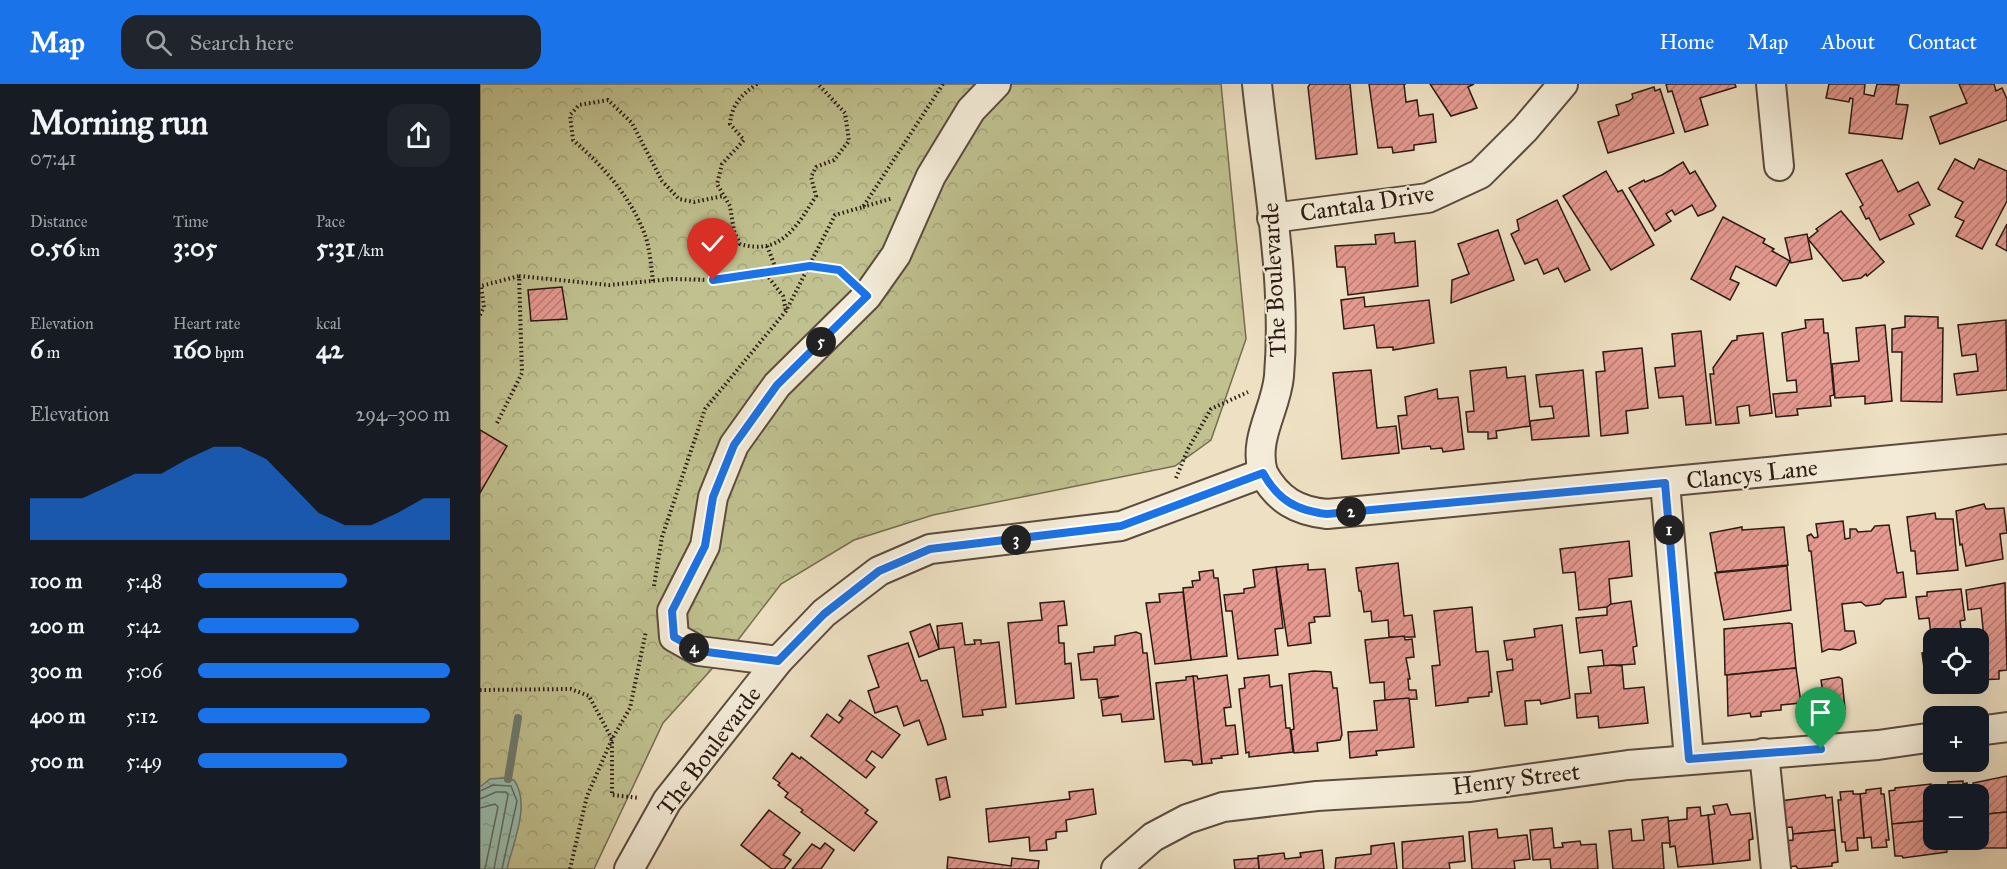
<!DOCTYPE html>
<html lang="en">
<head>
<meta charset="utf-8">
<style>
  body { margin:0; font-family:"IM FELL Great Primer",serif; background:#20242c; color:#f1f3f6; height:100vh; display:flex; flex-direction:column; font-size:22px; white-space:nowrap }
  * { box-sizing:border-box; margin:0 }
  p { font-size:20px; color:#9ea1a6 }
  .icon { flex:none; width:33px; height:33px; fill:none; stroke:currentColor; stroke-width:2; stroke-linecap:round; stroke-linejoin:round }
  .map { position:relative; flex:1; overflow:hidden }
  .side { display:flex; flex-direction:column; background:#171b24; width:480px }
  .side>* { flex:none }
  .fabs { position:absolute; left:1443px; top:544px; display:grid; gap:12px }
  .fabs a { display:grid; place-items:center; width:66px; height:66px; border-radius:12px; background:#171b24; box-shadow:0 6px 24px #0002; font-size:30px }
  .pin { position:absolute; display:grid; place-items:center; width:51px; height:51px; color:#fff; margin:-62px -26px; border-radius:50% 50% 50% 0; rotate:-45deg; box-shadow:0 0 6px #0007 }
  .pin .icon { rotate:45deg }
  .km { position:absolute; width:30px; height:30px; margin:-15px; border-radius:50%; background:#222; color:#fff; font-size:16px; line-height:30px; text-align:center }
  .round { display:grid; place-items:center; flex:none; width:63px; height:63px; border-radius:18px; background:#20242c }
  .head { display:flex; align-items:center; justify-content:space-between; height:102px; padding:0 30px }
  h1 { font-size:33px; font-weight:700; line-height:45px }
  .metrics { display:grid; grid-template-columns:repeat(3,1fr); gap:9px; height:102px; padding:6px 30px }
  .metrics div { display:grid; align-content:center }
  .metrics b { font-size:26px; font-weight:700 }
  .metrics small { font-size:16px; font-weight:400 }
  .metrics p { font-size:16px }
  .chart { height:168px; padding:12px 30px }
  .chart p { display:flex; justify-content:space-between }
  .chart svg { width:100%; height:108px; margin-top:6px; fill:#1a73e8; opacity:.7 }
  ul { padding:0 30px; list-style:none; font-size:20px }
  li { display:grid; grid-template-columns:96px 72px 1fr; align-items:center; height:45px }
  li i { height:15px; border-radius:8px; background:#1a73e8 }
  header { display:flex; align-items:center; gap:36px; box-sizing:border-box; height:84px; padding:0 30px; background:#1a73e8; color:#fff }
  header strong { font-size:28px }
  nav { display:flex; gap:33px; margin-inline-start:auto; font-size:21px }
  .search { width:420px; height:54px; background:#20242c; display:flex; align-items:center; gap:15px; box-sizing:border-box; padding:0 21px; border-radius:18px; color:#9ea1a6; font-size:22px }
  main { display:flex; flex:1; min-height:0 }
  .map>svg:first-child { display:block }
</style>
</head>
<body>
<header>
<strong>Map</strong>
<div class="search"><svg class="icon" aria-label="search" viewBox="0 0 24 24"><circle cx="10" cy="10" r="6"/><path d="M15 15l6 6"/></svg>Search here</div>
<nav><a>Home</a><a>Map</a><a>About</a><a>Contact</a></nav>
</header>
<main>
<section class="side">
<div class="head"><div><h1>Morning run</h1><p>07:41</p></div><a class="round"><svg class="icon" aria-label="share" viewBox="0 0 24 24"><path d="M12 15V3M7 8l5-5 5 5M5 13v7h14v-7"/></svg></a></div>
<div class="metrics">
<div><p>Distance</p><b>0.56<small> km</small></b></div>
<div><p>Time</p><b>3:05</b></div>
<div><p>Pace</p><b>5:31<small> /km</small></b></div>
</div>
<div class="metrics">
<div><p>Elevation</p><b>6<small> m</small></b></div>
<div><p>Heart rate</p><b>160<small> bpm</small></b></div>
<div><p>kcal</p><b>42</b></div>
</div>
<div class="chart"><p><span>Elevation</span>294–300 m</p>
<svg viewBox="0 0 160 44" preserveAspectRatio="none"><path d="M0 44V27L10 27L20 27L30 22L40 17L50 17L60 11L70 6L80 6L90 11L100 22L110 33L120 38L130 38L140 33L150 27L160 27V44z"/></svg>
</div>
<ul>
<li><b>100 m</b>5:48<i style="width:59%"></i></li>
<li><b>200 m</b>5:42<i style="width:64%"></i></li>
<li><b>300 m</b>5:06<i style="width:100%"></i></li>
<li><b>400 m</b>5:12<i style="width:92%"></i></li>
<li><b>500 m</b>5:49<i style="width:59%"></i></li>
</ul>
</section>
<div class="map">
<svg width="1527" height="785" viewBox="0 0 1527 785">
  <defs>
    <pattern id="forest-crowns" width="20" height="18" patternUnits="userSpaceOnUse" patternTransform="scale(1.5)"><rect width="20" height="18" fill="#c0c18f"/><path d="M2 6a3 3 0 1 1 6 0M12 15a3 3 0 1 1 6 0" fill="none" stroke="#a5a57a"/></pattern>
    <pattern id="water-ripples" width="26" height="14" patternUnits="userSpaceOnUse" patternTransform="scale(1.5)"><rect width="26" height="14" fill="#99beb0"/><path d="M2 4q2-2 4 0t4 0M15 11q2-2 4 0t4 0" fill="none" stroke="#84a396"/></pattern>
    <pattern id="building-hatch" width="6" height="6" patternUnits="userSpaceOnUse" patternTransform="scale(1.5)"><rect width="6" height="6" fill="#e59990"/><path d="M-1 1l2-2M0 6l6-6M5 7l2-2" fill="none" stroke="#ba7c74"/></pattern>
  </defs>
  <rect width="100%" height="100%" fill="#eee1c3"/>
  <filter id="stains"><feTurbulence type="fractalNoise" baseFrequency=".00333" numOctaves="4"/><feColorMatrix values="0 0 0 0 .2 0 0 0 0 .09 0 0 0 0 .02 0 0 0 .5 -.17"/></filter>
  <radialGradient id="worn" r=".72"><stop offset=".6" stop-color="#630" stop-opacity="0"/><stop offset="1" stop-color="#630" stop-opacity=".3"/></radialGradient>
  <polygon fill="url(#forest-crowns)" stroke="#766d51" stroke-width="1.5" points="0,0 741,0 766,255 731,356 695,382 453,431 374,456 301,500 258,556 183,639 114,785 0,785"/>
  <path fill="url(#water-ripples)" stroke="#6d7c71" stroke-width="1.5" d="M22,694l12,2c17,24 -1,63 -7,89h-27v-82l10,-8z"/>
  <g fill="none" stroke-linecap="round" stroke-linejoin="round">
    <g stroke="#626c62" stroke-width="1.5">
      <polyline points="0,707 13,701 31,702 37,717 22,785"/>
      <polyline points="0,715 16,708 26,708 28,711 14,785"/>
      <polyline points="0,724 15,720 18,723 5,785"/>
    </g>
    <polyline stroke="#6d7c71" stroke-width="8" points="28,695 38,634"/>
  </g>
  <g fill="url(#building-hatch)" stroke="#2b1913" stroke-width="1.5">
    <polygon points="830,0 870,0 877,70 836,75 828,3"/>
    <polygon points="889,0 926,0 924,0 926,18 937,16 939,32 953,30 956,58 934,61 934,66 913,69 912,63 898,64"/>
    <polygon points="950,0 994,0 988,3 997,24 971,32"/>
    <polygon points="1186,0 1255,0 1256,3 1220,14 1228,41 1205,48 1192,7 1188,8"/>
    <polygon points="1349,0 1385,0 1384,10 1394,12 1397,0 1419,1 1416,20 1428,21 1422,55 1369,49 1373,15 1370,14 1369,18 1346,14"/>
    <polygon points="1479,0 1514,0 1516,7 1522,4 1527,15 1527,36 1460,60 1450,33 1487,19"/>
    <polygon points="1174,3 1175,7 1180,5 1194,49 1128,69 1118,38 1139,31 1136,21 1149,17 1153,14 1152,10"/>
    <polygon points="1475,75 1494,85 1499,75 1527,87 1527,117 1502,165 1476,152 1484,137 1475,133 1483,118 1458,105"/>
    <polygon points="1402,76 1418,108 1438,98 1450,121 1429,131 1434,140 1400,156 1389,134 1386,135 1380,123 1383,121 1366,90"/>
    <polygon points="1203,78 1210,90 1215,87 1236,122 1233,126 1218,132 1212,121 1195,131 1192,126 1186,130 1191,137 1175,147 1149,104 1164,96 1165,98 1182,91"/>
    <polygon points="1126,87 1138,108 1142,106 1174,161 1131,186 1083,112"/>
    <polygon points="1077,116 1110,186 1085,198 1078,184 1064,190 1057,175 1045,180 1031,150 1039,146 1037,136"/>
    <polygon points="1361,127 1404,178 1387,192 1386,190 1381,194 1363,197 1328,155 1338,147 1336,145"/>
    <polygon points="1243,133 1285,155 1283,159 1294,165 1292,167 1310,177 1296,202 1256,182 1250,195 1259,199 1250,216 1211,195"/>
    <polygon points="1527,140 1527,167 1516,161"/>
    <polygon points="1018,146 1034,196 971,219 972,196 989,190 978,160"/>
    <polygon points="914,149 915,159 935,157 938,202 868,211 865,183 857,183 855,162 896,160 895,151"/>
    <polygon points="1327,150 1332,175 1311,179 1305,154"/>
    <polygon points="82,203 87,235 51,237 48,206"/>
    <polygon points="884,213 885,223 949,216 954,259 913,266 913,263 897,264 894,241 864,245 861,216"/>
    <polygon points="1425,232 1458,233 1458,244 1463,244 1462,318 1421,317 1422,268 1412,268 1412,245 1425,243"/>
    <polygon points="1343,235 1344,249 1348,249 1354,311 1350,312 1351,322 1317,325 1318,331 1296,333 1293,310 1317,308 1316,296 1307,297 1302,249 1326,244 1325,236"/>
    <polygon points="1526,236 1527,306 1477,311 1474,290 1498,287 1496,270 1482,272 1478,241"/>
    <polygon points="1405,241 1412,317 1385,320 1385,312 1355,314 1352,280 1379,277 1376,244"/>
    <polygon points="1221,247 1231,339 1206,341 1203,312 1179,314 1175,284 1195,282 1192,250"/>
    <polygon points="1283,249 1292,329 1270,332 1269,321 1257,323 1259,339 1236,341 1230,290 1234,290 1233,284 1252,257 1257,256 1257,252"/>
    <polygon points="1162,264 1168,324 1146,327 1148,349 1121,352 1116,288 1125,287 1123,268"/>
    <polygon points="1026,283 1027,294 1045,292 1050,342 1016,347 1017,354 1008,355 1008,348 988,348 986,328 994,327 990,287"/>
    <polygon points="891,286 897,344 916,342 919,369 862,375 853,289"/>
    <polygon points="1103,286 1109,352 1052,356 1050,337 1074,334 1072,322 1060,323 1056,291"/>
    <polygon points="957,305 958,315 978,313 984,365 963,368 962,364 951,365 950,362 922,365 918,332 927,331 925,313"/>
    <polygon points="0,346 27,362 0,409"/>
    <polygon points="1504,420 1506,425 1524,424 1527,449 1520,450 1523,475 1486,482 1482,460 1480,461 1476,427"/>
    <polygon points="1455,429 1456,435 1473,435 1478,486 1437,490 1435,467 1431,467 1427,433"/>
    <polygon points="1363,437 1365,455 1370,454 1370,445 1376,445 1378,448 1391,447 1395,442 1409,441 1417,489 1423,488 1426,513 1405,515 1400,520 1386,522 1381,518 1362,520 1365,547 1374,547 1376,559 1360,566 1349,565 1342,568 1331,467 1329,467 1327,452 1331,450 1334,454 1338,453 1336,440"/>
    <polygon points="1262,443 1262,446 1304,443 1308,481 1237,488 1230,449"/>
    <polygon points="1149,457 1152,492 1129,495 1131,520 1127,523 1099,526 1095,488 1083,489 1080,465"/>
    <polygon points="918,479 924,532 932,531 935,553 909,553 908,536 892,538 891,527 884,528 881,507 879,507 876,484"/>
    <polygon points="828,480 828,486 845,485 850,532 834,533 835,538 829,539 831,559 808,562 796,483"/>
    <polygon points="1307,482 1311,526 1244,536 1235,489"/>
    <polygon points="796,483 803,544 795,545 798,571 758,575 752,527 746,527 744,511 764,509 764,505 775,503 773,486"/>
    <polygon points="733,486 734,494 738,494 747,572 711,576 703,504 713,503 712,497 720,496 719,488"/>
    <polygon points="1525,499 1527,586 1519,587 1519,595 1498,596 1498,556 1504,555 1501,524 1488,526 1486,506"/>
    <polygon points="1481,505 1485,536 1480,537 1482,553 1486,553 1487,555 1454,555 1454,598 1446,599 1442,569 1453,568 1449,534 1439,535 1436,513 1447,512 1447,508"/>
    <polygon points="703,508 711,576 675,580 666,519 680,518 679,510"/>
    <polygon points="584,517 587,541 578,542 579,559 584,559 585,580 591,579 594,614 536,620 528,539 562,536 560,519"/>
    <polygon points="1151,517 1157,562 1153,563 1155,580 1124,582 1122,566 1100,569 1096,534 1127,531 1127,523 1131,520"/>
    <polygon points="992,523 996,568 1008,567 1012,608 1009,608 1009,612 988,614 988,618 956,622 952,582 960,581 954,527"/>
    <polygon points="482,539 485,561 495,560 494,556 501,556 501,560 519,558 526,623 502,626 503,631 483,633 474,563 459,565 457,542"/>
    <polygon points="1309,539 1312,540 1316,584 1245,591 1244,545"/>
    <polygon points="450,540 459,565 439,573 430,548"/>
    <polygon points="1082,541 1090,614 1061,620 1060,616 1045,617 1047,640 1025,642 1017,588 1033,586 1032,575 1027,576 1024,557 1055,553 1054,545"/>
    <polygon points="656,548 661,550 663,569 667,569 674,635 642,638 641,630 623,632 621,616 639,612 619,614 617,595 601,596 598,570 614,568 614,563 635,561 635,552"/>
    <polygon points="924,552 925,556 932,555 934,573 926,574 930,595 928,595 929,606 936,606 937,615 905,616 904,598 890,599 885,556"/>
    <polygon points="428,559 441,597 447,596 463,643 466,655 448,661 439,636 424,642 417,622 395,629 388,607 399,603 388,572"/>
    <polygon points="1133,581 1142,582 1144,605 1164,603 1168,639 1119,644 1118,632 1097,634 1095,610 1111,609 1108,583"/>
    <polygon points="1316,584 1321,619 1301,621 1301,626 1281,628 1281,632 1271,633 1270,629 1248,632 1247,591"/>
    <polygon points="834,587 851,588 853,604 857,604 862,651 860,656 837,659 838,667 814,669 811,646 814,645 809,590"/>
    <polygon points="747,591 751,623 744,624 746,642 755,641 758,670 741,672 742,674 731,675 732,679 722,680 713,592 717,592 718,595"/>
    <polygon points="789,591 790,603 802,601 806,644 810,644 813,668 769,673 769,668 766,669 759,605 765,604 764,594"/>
    <polygon points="713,592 722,680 713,681 712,677 705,676 685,678 676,599 706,596 706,593"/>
    <polygon points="1359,593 1362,595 1365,625 1346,629 1341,596"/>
    <polygon points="929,614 934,663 896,667 897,671 870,674 868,648 897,646 894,617"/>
    <polygon points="370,616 420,651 402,674 392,667 386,676 395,683 386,694 331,652 347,630 359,639 363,634 359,631"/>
    <polygon points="312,669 320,675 321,673 358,702 388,726 385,729 397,738 374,767 321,728 323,726 305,713 308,709 298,701 300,699 293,694"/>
    <polygon points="1527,692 1527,728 1498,731 1498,711 1494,711 1493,699"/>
    <polygon points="466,693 470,713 460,716 456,695"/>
    <polygon points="1483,697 1483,700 1487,699 1491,711 1467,711 1468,698"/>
    <polygon points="1451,700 1451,703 1460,702 1461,711 1454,711 1454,736 1412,740 1409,707 1415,706 1415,704"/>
    <polygon points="1401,704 1401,710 1404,710 1409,756 1406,756 1407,763 1392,764 1391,753 1384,754 1380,710 1386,709 1386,706"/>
    <polygon points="613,705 616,730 586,736 587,747 576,748 576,754 566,756 567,766 550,767 549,753 509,758 506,725 590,715 589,708"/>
    <polygon points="1373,707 1373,710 1380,710 1384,754 1377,754 1378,766 1366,767 1365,758 1362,758 1358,716 1361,716 1360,708"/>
    <polygon points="1345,711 1346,714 1352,713 1355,746 1313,750 1312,743 1303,744 1300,717"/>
    <polygon points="1247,720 1251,731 1270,729 1273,755 1269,756 1270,776 1233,780 1228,731 1235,730 1233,722"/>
    <polygon points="1220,723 1221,732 1228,731 1233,780 1198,783 1195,762 1190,763 1188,737 1207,735 1207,724"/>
    <polygon points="289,726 320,749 303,771 311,776 304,785 292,785 261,761"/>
    <polygon points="1527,728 1527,764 1499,764 1498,731"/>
    <polygon points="1188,733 1190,759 1182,759 1184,785 1133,785 1129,747 1151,745 1152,757 1164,756 1162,736"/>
    <polygon points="1454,736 1454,756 1466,756 1467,768 1423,774 1422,772 1415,772 1412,740"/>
    <polygon points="1072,744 1074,764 1083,763 1082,759 1100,757 1101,761 1116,760 1118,785 1071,785 1070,775 1053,776 1050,746"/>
    <polygon points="1017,745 1018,754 1047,751 1050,775 1034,777 1035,785 992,785 989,748"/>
    <polygon points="1355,746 1358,778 1352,779 1352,782 1318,785 1316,782 1307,783 1304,757 1313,756 1313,750"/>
    <polygon points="983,752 985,777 969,779 970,785 923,785 922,758"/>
    <polygon points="345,759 354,766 341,785 312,785 332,760 340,765"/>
    <polygon points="914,759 917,785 855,785 856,774 891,770 891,762"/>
    <polygon points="842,766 844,785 779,785 778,772 804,769 805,775 821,773 820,769"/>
    <polygon points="468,773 531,782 532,774 559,777 558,785 467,785"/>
    <polygon points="778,774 779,785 755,785 754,776"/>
  </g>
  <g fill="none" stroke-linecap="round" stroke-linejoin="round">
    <defs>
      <g id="minor">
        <polyline points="1291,0 1299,82"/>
        <polyline points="792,134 948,114 1000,90 1045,45 1083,0"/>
        <path d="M783,389c15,27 34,38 64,41l680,-65"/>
        <polyline points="1185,399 1209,675"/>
        <polyline points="298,577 219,567 194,553 192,527 225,462 233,413 254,361 297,301 387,212 416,171 451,92 491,26 516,0"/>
        <polyline points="1498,647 1527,643"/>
        <polyline points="1284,669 1296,785"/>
        <path d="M149,785l38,-68 111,-140 46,-48 55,-42 51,-22 191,-23 142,-53c-10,-35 13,-63 16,-97 8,-97 -12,-196 -22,-292"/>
        <polyline points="636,785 673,753 707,735 743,723 837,712 990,703 1148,681 1398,661 1454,653"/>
      </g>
    </defs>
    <use href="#minor" stroke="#5c4b3f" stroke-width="32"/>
    <g stroke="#2b1913" stroke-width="4" stroke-dasharray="1.5 3" stroke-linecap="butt">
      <path d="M277,0c-16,11 -25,20 -27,40l14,16 -22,24 -5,20 13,22 4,25 6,13c41,12 57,-18 76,-48l-5,-19 5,-10 18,-7 15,-19 -4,-28 -27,-29"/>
      <polyline points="383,123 413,114"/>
      <polyline points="287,162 297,187"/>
      <polyline points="286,190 303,212 306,227"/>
      <path d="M173,197c-2,-15 -3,-32 -8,-46 -14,-38 -42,-69 -72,-95l-3,-25 9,-10 29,-5 24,23 30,58 17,18 15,3 29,-6"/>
      <polyline points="0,231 4,223 1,202 39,192"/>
      <polyline points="17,339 42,289 39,192 129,201 192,195 233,196 330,182 359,186 370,194"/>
      <polyline points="696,394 708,365 731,325 768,308"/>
      <polyline points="174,502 182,453 225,325 306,227 355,131 383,123 463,0"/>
      <polyline points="0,606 91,605 109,612 132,655 132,711 159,714"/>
      <polyline points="90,785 107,712 132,655 150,624 166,547"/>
    </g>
    <use href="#minor" stroke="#f4ecd8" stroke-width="28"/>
  </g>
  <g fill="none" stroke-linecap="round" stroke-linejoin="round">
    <defs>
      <path id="route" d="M233,196l97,-14 29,4 28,26 -90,89 -43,60 -21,52 -8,49 -33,65 2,26 25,14 79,10 46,-47 55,-43 51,-22 191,-23 142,-53c15,27 34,38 64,41l338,-31 24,276 132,-10"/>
    </defs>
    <use href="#route" stroke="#fff" stroke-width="12"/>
    <use href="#route" stroke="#1a73e8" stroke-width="8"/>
  </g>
  <g text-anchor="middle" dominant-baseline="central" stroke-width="4.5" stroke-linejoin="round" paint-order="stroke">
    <g font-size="24" fill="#2b1913" stroke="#f4ecd8">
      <text transform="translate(887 119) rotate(-9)">Cantala Drive</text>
      <text transform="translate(794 196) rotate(-93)">The Boulevarde</text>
      <text transform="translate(1272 390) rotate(-6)">Clancys Lane</text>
      <text transform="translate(229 667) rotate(-53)">The Boulevarde</text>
      <text transform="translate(1036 695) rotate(-7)">Henry Street</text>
    </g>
  </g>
  <rect width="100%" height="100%" filter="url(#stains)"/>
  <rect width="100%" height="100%" fill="url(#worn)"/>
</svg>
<div class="fabs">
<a><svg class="icon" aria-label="locate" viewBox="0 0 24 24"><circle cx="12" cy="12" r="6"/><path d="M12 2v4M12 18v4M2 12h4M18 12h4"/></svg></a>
<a>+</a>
<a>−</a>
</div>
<div class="pin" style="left:1341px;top:665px;background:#1e9e55"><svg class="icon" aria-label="arrive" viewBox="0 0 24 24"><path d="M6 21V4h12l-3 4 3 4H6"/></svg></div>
<div class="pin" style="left:233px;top:196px;background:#d93025"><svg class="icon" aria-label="check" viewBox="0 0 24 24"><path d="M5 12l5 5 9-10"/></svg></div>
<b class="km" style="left:1189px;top:446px">1</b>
<b class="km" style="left:871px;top:428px">2</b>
<b class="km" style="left:536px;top:456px">3</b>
<b class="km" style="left:214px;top:564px">4</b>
<b class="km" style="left:341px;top:258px">5</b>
</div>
</main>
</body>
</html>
